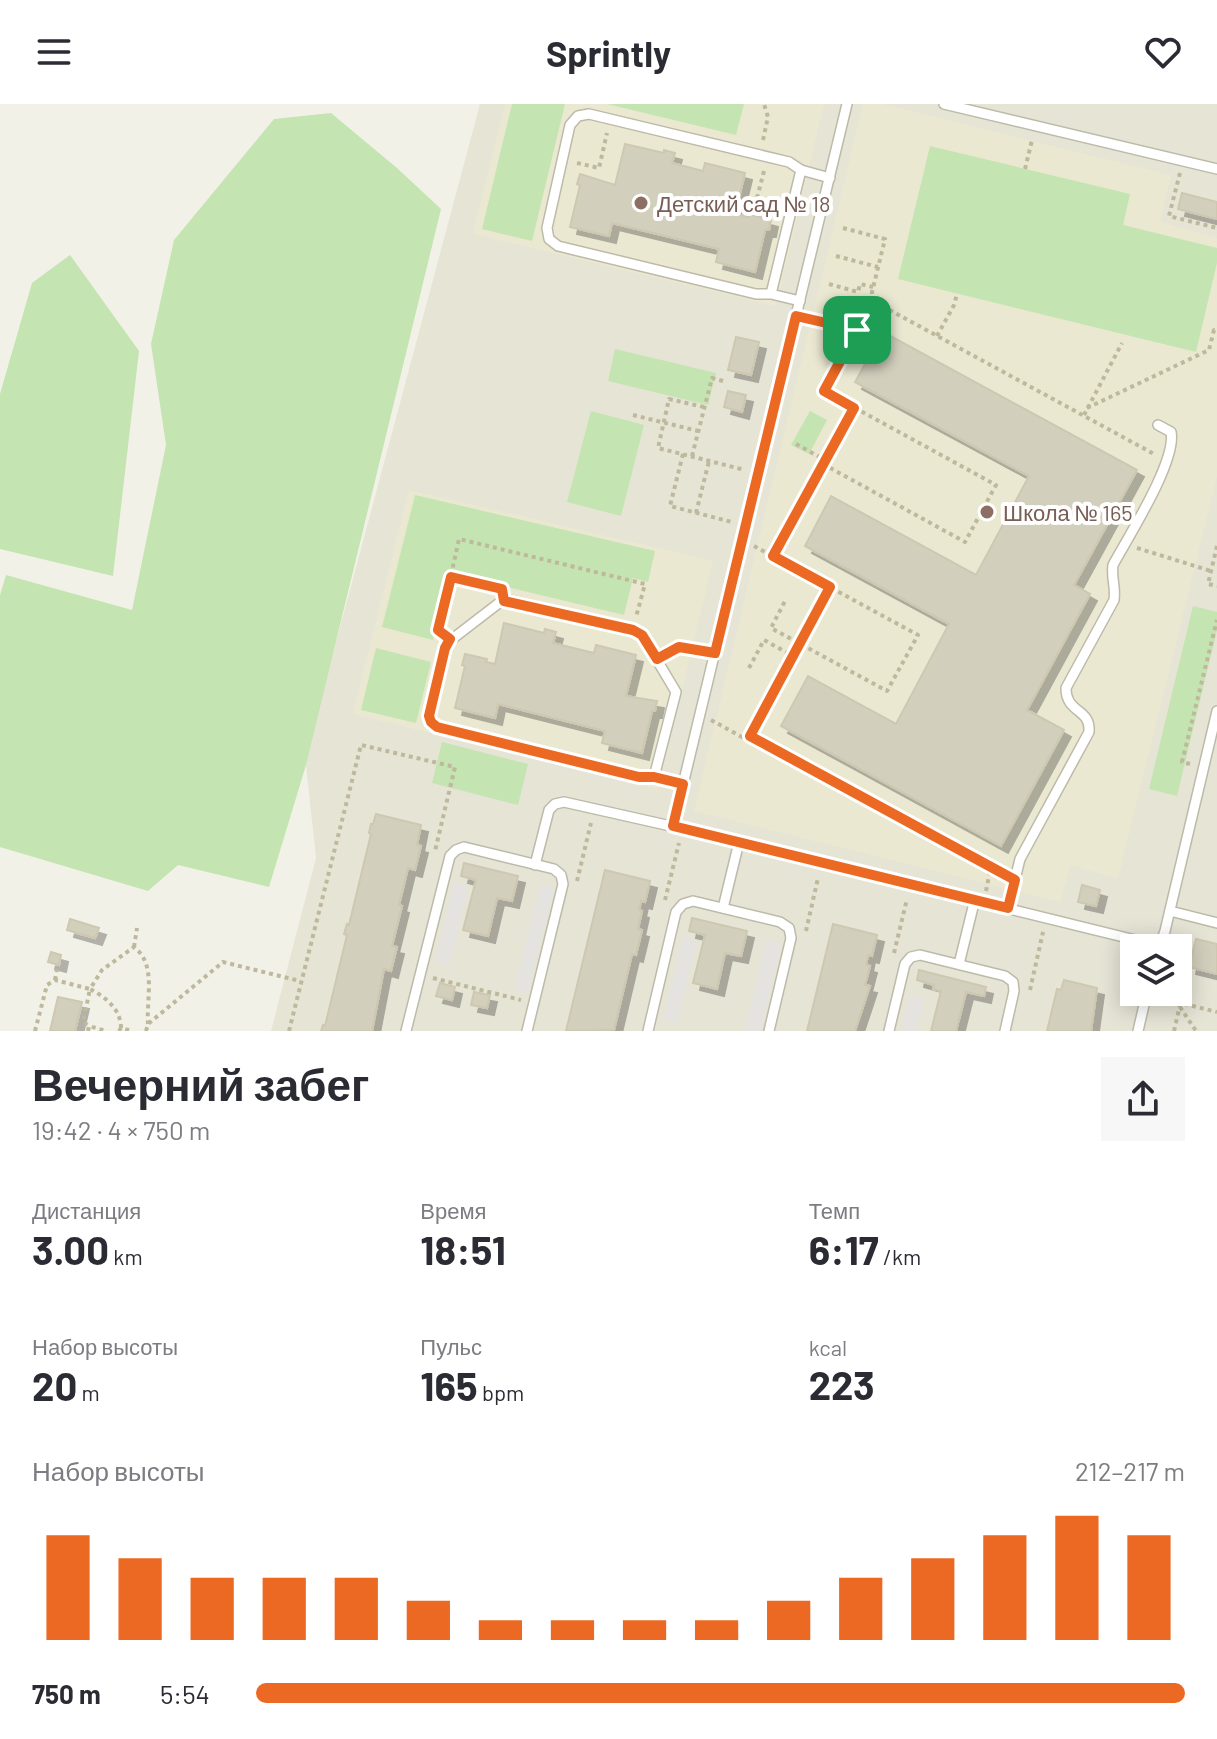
<!DOCTYPE html>
<html lang="ru">
<head>
<meta charset="utf-8">
<style>
  body { margin:0; font-family:Barlow,sans-serif; background:#f7f7f7; color:#2b2b33; height:100vh; display:flex; flex-direction:column; font-size:30px; white-space:nowrap }
  * { box-sizing:border-box; margin:0 }
  p { font-size:26px; color:#7c7c81 }
  .icon { flex:none; width:44px; height:44px; fill:none; stroke:currentColor; stroke-width:2; stroke-linecap:round; stroke-linejoin:round }
  .map { position:relative; height:927px; overflow:hidden }
  .details { display:flex; flex-direction:column; background:#fff; flex:1 }
  .details>* { flex:none }
  .fabs { position:absolute; left:1120px; top:830px; display:grid; gap:16px }
  .fabs a { display:grid; place-items:center; width:72px; height:72px; border-radius:0px; background:#fff; box-shadow:0 4px 20px #0003; font-size:40px }
  .pin { position:absolute; display:grid; place-items:center; width:68px; height:68px; color:#fff; margin:-34px; border-radius:16px; box-shadow:0 4px 12px #0006 }
  .round { display:grid; place-items:center; flex:none; width:84px; height:84px; border-radius:0px; background:#f7f7f7 }
  .overview { display:flex; align-items:center; justify-content:space-between; height:136px; padding:0 32px }
  h1 { font-size:44px; font-weight:700; line-height:60px }
  .stats { display:grid; grid-template-columns:repeat(3,1fr); gap:12px; height:136px; padding:8px 32px }
  .stats div { display:grid; align-content:center }
  .stats b { font-size:40px; font-weight:700 }
  .stats small { font-size:22px; font-weight:400 }
  .stats p { font-size:22px }
  .chart { height:224px; padding:16px 32px }
  .chart p { display:flex; justify-content:space-between }
  .chart svg { width:100%; height:144px; margin-top:8px; stroke:#ec6924; stroke-width:6 }
  ul { padding:0 32px; list-style:none; font-size:26px }
  li { display:grid; grid-template-columns:128px 96px 1fr; align-items:center; height:60px }
  li i { height:20px; border-radius:10px; background:#ec6924 }
  header { display:flex; justify-content:space-between; align-items:center; height:104px; padding:0 32px; background:#fff; font-size:36px; font-weight:700 }
  .map>svg:first-child { display:block }
</style>
</head>
<body>
<header><svg class="icon" aria-label="menu" viewBox="0 0 24 24"><path d="M4 6h16M4 12h16M4 18h16"/></svg>Sprintly<svg class="icon" aria-label="heart" viewBox="0 0 24 24"><path d="M12 20l-8-8c-3-5 5-10 8-4 3-6 11-1 8 4z"/></svg></header>
<div class="map">
<svg width="1217" height="927" viewBox="0 0 1217 927">
  <defs>
    <filter id="shadow"><feDropShadow dx="7" dy="7" stdDeviation="0" flood-color="#0004"/></filter>
  </defs>
  <rect width="100%" height="100%" fill="#f2f1e7"/>
  <path fill="#e6e4d5" fill-rule="evenodd" d="M480,0h737v927h-946l45,-173 -10,-93 10,-48zM1134,844h44v44h-44z"/>
  <g fill="#ebe8d2">
    <polygon points="505,0 824,0 776,202 473,130"/>
    <polygon points="863,0 882,0 1171,71 1160,118 1217,134 1217,372 1118,774 1070,761 1060,798 694,707"/>
    <polygon points="409,386 713,457 658,685 353,610"/>
  </g>
  <g fill="#c4e4b2">
    <polygon points="512,0 565,0 532,137 482,125"/>
    <polygon points="607,0 744,0 736,31"/>
    <polygon points="331,9 397,64 441,105 306,661 269,783 178,761 148,787 0,743 0,491 6,471 132,506 166,341 151,240 174,136 274,15"/>
    <polygon points="930,42 1130,90 1123,121 1217,144 1217,159 1196,248 898,175"/>
    <polygon points="70,151 139,247 113,472 0,445 0,290 32,179"/>
    <polygon points="615,245 716,269 708,301 608,277"/>
    <polygon points="591,307 644,321 621,412 567,398"/>
    <polygon points="810,307 827,316 809,350 791,341"/>
    <polygon points="415,391 655,447 648,478 633,474 624,511 449,469 433,536 382,523"/>
    <polygon points="1193,502 1217,508 1217,526 1177,692 1149,685"/>
    <polygon points="376,544 431,558 416,619 361,606"/>
    <polygon points="442,638 528,660 518,701 432,679"/>
  </g>
  <g fill="#e4e3df">
    <polygon points="454,778 469,781 449,862 435,859"/>
    <polygon points="540,780 554,784 528,889 514,885"/>
    <polygon points="683,833 697,836 677,919 663,915"/>
    <polygon points="766,836 781,840 761,927 745,927"/>
    <polygon points="909,891 924,895 916,927 901,927"/>
  </g>
  <g fill="#d3cfbd" stroke="#cec8b1" stroke-width="2" filter="url(#shadow)">
    <polygon points="625,40 664,49 664,46 675,49 672,59 703,67 705,59 745,69 735,110 749,113 749,110 771,116 769,126 765,126 755,168 716,158 719,145 612,119 609,132 570,123 580,81 577,80 580,70 615,81"/>
    <polygon points="1182,89 1217,98 1217,115 1178,105"/>
    <polygon points="883,228 1137,366 1074,481 1090,490 1027,606 1064,626 1001,742 781,622 808,572 896,620 949,520 805,442 831,392 976,471 1029,372 855,278"/>
    <polygon points="736,233 759,238 751,271 728,266"/>
    <polygon points="728,287 746,291 742,308 724,303"/>
    <polygon points="504,519 544,529 545,525 556,528 553,539 594,549 596,541 636,551 626,592 657,597 655,607 652,607 642,649 602,639 605,627 498,600 495,614 455,604 465,562 462,561 465,550 487,555 486,558 495,560"/>
    <polygon points="376,710 421,721 417,741 421,742 415,766 408,764 399,801 402,802 392,842 397,843 391,867 384,865 372,927 321,927 323,921 325,922 347,831 344,830 347,820 349,821 371,730 369,729 371,720 373,720"/>
    <polygon points="464,759 518,772 512,797 497,794 488,832 463,826 476,776 461,772"/>
    <polygon points="605,766 650,777 645,798 641,797 639,806 642,807 638,825 642,826 636,851 632,850 614,926 566,927"/>
    <polygon points="1082,781 1100,786 1096,802 1078,798"/>
    <polygon points="692,814 747,827 741,852 725,849 717,885 693,879 705,831 689,827"/>
    <polygon points="70,815 99,824 95,834 67,826"/>
    <polygon points="833,820 877,831 872,852 868,851 866,861 870,862 865,881 870,882 855,927 807,927"/>
    <polygon points="1196,835 1217,840 1217,870 1189,863"/>
    <polygon points="51,848 61,851 59,861 48,858"/>
    <polygon points="919,866 986,883 984,892 966,888 956,927 931,927 941,887 933,885 934,881 917,876"/>
    <polygon points="1064,876 1097,884 1091,927 1047,927 1057,885 1061,886"/>
    <polygon points="440,879 455,883 452,896 436,892"/>
    <polygon points="474,888 490,891 487,904 471,901"/>
    <polygon points="58,893 82,898 75,927 50,927"/>
  </g>
  <g fill="none" stroke-linecap="round" stroke-linejoin="round">
    <defs>
      <g id="lane">
        <polyline points="944,0 1217,65"/>
        <polyline points="801,66 830,74"/>
        <polyline points="771,190 801,66 789,58 589,10 578,12 570,21 547,124 549,135 558,142 756,190 771,190 800,197"/>
        <polyline points="657,555 679,543 715,549"/>
        <polyline points="654,673 676,588 642,531 633,526 510,496 499,499 447,539 429,612 431,618 437,623 639,673 654,673 683,680"/>
        <polyline points="673,722 847,0"/>
        <polyline points="535,761 549,706 555,700 564,698 684,725 1160,842"/>
        <polyline points="723,804 739,738"/>
        <path d="M1008,804l12,-49 69,-127c2,-24 -23,-18 -23,-44l48,-88c2,-13 -3,-22 -1,-35 15,-28 64,-104 58,-133l-13,-7"/>
        <polyline points="1170,807 1217,819"/>
        <polyline points="1159,844 1165,827 1217,607"/>
        <polyline points="959,860 975,795"/>
        <polyline points="406,927 450,752 456,746 464,743 554,765 561,771 563,780 527,927"/>
        <polyline points="648,927 676,808 683,800 693,797 780,818 789,824 791,834 769,927"/>
        <polyline points="889,927 905,860 911,853 920,851 1005,872 1013,878 1014,887 1005,927"/>
        <polyline points="1138,927 1147,888"/>
      </g>
    </defs>
    <use href="#lane" stroke="#bdbaaa" stroke-width="12"/>
    <g stroke="#beb99c" stroke-width="4" stroke-dasharray="4 4" stroke-linecap="butt">
      <polyline points="763,36 768,13 764,0"/>
      <polyline points="577,59 599,64 607,29"/>
      <polyline points="1025,65 1032,36"/>
      <polyline points="764,67 755,102 778,107"/>
      <polyline points="1180,69 1169,112 1217,124"/>
      <polyline points="843,124 885,135 872,188 873,197"/>
      <polyline points="836,152 878,163"/>
      <polyline points="829,180 858,188 860,180 873,183"/>
      <polyline points="809,215 857,226"/>
      <polyline points="937,232 954,201 957,190"/>
      <polyline points="704,303 669,295 658,344 745,366"/>
      <polyline points="1087,304 1209,246 1214,226 1217,227"/>
      <polyline points="633,311 698,327"/>
      <polyline points="1084,311 1122,239"/>
      <polyline points="796,340 825,356"/>
      <polyline points="683,350 670,402 732,418"/>
      <polyline points="692,352 712,274 723,277"/>
      <polyline points="823,360 965,438 996,381 824,287 873,197 1154,350"/>
      <polyline points="696,409 709,357"/>
      <polyline points="754,442 918,531 887,587 771,524 785,497"/>
      <polyline points="1217,442 1208,480 1217,482"/>
      <polyline points="1137,444 1211,467"/>
      <polyline points="773,452 854,304"/>
      <polyline points="451,473 499,484"/>
      <polyline points="439,526 459,435 645,480 636,513"/>
      <polyline points="749,564 764,536 793,552"/>
      <polyline points="711,616 742,633 750,632 1003,769"/>
      <polyline points="750,632 830,483"/>
      <polyline points="1190,660 1182,658 1217,516"/>
      <polyline points="577,777 591,719"/>
      <polyline points="986,787 991,762"/>
      <polyline points="665,796 679,739"/>
      <polyline points="806,827 818,774"/>
      <polyline points="134,843 137,824"/>
      <polyline points="894,849 907,795"/>
      <polyline points="433,874 521,896"/>
      <polyline points="55,876 57,865"/>
      <polyline points="1030,886 1043,828"/>
      <polyline points="1161,894 1217,908"/>
      <polyline points="1180,903 1196,927"/>
      <path d="M121,924c0,-18 -15,-31 -31,-39l12,-19 32,-23c23,17 12,53 14,77"/>
      <polyline points="35,927 47,881 55,876 90,885 83,918 89,922"/>
      <polyline points="88,927 89,922 106,927"/>
      <polyline points="119,927 121,924 132,927"/>
      <polyline points="146,927 148,920 223,858 300,877"/>
      <polyline points="289,927 361,641 455,663 435,747"/>
      <polyline points="1174,927 1180,901"/>
    </g>
    <use href="#lane" stroke="#fff" stroke-width="9"/>
  </g>
  <g fill="none" stroke-linecap="round" stroke-linejoin="round">
    <defs>
      <polygon id="route" points="796,212 857,226 824,287 854,304 773,452 830,483 750,632 1015,776 1008,804 673,722 683,680 654,673 639,673 437,623 431,618 429,612 445,544 450,535 438,526 451,473 502,485 504,497 633,526 642,531 657,555 679,543 715,549"/>
    </defs>
    <use href="#route" stroke="#fff" stroke-width="16"/>
    <use href="#route" stroke="#ec6924" stroke-width="10"/>
  </g>
  <g fill="#8d6e63" stroke="#fff" stroke-width="3">
    <circle cx="641" cy="99" r="8"/>
    <circle cx="987" cy="408" r="8"/>
  </g>
  <g text-anchor="middle" dominant-baseline="central" stroke-width="8" stroke-linejoin="round" paint-order="stroke">
    <g font-size="22" fill="#785e54" stroke="#fff" text-anchor="start">
      <text x="657" y="99">Детский сад № 18</text>
      <text x="1003" y="408">Школа № 165</text>
    </g>
  </g>
</svg>
<div class="fabs">
<a><svg class="icon" aria-label="layers" viewBox="0 0 24 24"><path d="M12 4l9 5-9 5-9-5zM3 14l9 5 9-5"/></svg></a>
</div>
<div class="pin" style="left:857px;top:226px;background:#1e9e55"><svg class="icon" aria-label="arrive" viewBox="0 0 24 24"><path d="M6 21V4h12l-3 4 3 4H6"/></svg></div>
</div>
<section class="details">
<div class="overview"><div><h1>Вечерний забег</h1><p>19:42 · 4 × 750 m</p></div><a class="round"><svg class="icon" aria-label="share" viewBox="0 0 24 24"><path d="M12 15V3M7 8l5-5 5 5M5 13v7h14v-7"/></svg></a></div>
<div class="stats">
<div><p>Дистанция</p><b>3.00<small> km</small></b></div>
<div><p>Время</p><b>18:51</b></div>
<div><p>Темп</p><b>6:17<small> /km</small></b></div>
</div>
<div class="stats">
<div><p>Набор высоты</p><b>20<small> m</small></b></div>
<div><p>Пульс</p><b>165<small> bpm</small></b></div>
<div><p>kcal</p><b>223</b></div>
</div>
<div class="chart"><p><span>Набор высоты</span>212–217 m</p>
<svg viewBox="0 0 160 44" preserveAspectRatio="none"><path d="M5 44V12M15 44V19M25 44V25M35 44V25M45 44V25M55 44V32M65 44V38M75 44V38M85 44V38M95 44V38M105 44V32M115 44V25M125 44V19M135 44V12M145 44V6M155 44V12"/></svg>
</div>
<ul>
<li><b>750 m</b>5:54<i style="width:100%"></i></li>
</ul>
</section>
</body>
</html>
